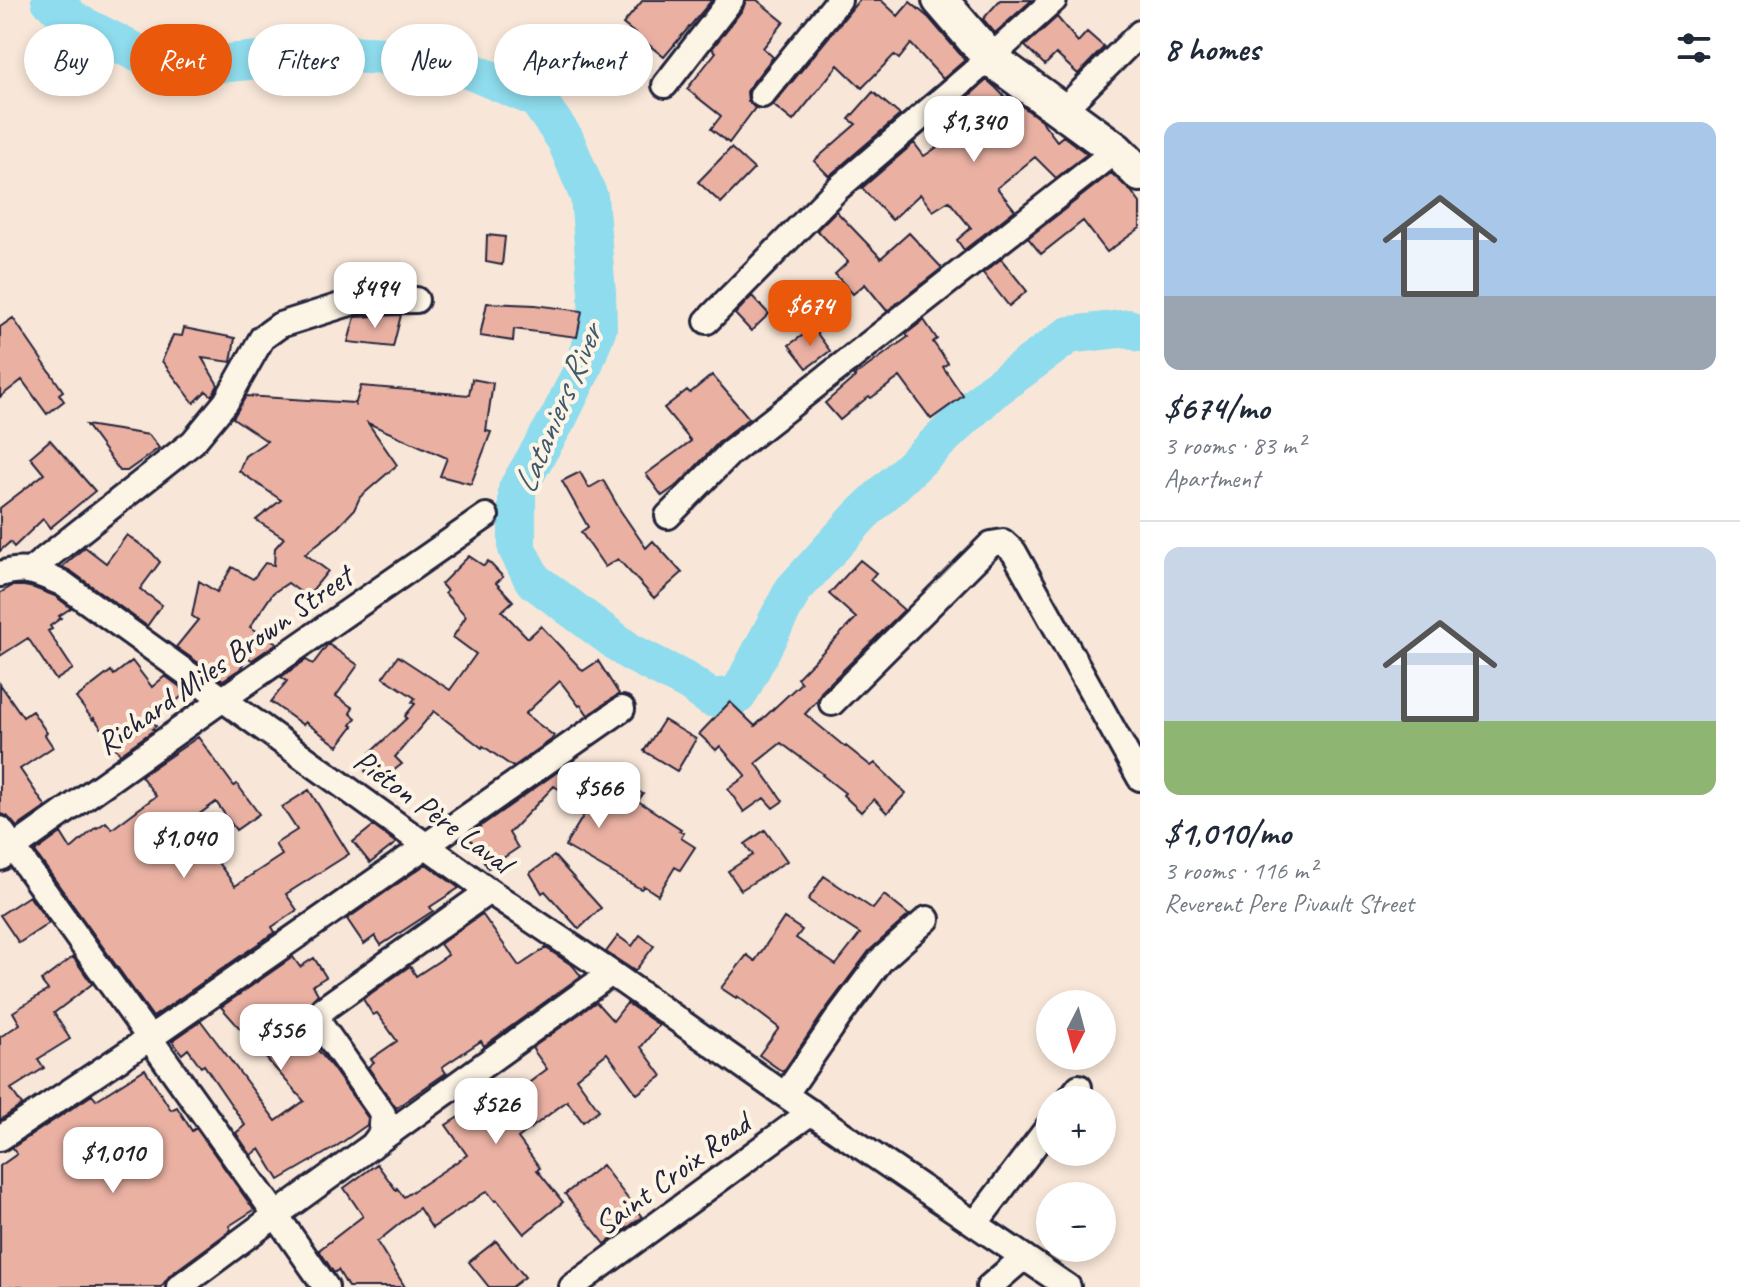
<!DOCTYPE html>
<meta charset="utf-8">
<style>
:root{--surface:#fff;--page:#f6f6f7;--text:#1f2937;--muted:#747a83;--line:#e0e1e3;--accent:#ea580c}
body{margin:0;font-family:Caveat,sans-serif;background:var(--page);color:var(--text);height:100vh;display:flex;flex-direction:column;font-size:30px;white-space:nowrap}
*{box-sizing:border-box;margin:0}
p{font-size:26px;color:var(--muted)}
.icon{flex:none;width:44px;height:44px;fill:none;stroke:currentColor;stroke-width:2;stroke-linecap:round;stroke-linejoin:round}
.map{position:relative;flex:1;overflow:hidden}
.sheet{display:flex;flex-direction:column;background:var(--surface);width:600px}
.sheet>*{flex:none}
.guide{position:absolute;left:24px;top:24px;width:760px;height:72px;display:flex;gap:16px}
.needle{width:52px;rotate:186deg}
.buttons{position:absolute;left:1036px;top:990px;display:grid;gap:16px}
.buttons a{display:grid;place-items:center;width:80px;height:80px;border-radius:50%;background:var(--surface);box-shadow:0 4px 12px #0003;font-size:40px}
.price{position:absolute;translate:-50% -68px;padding:0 18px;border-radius:16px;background:#fff;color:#222;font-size:26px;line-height:52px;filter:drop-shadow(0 2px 4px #0008)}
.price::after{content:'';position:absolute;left:50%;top:48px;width:24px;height:18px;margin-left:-12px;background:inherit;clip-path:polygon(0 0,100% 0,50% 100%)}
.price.selected{background:var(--accent);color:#fff}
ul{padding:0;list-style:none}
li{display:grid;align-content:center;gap:16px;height:424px;padding:0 24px}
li+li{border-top:2px solid var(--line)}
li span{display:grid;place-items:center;height:248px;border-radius:16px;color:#555}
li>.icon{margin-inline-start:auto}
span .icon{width:144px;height:144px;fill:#fffc;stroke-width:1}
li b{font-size:34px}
h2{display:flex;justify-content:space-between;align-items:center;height:96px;padding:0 24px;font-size:34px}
.pill{padding:0 28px;border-radius:36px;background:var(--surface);box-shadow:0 4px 12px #0003;font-size:28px;line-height:72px}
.pill.selected{background:var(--accent);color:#fff}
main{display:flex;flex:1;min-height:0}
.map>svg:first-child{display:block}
</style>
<main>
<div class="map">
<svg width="1140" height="1287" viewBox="0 0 1140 1287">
<rect width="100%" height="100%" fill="#f8e7d8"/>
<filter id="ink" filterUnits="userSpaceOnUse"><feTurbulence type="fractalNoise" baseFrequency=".0125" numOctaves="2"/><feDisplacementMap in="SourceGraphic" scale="16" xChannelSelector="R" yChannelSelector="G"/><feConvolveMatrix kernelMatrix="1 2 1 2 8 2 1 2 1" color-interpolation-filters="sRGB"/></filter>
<g filter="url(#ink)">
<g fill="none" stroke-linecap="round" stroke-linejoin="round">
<path stroke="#8edced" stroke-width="38" d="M 50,0 L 76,22 L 169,69 L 329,53 L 442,59 L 537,99 L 565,139 L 589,197 L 597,292 L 598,327 L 582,370 L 559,417 L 517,489 L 517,549 L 533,580 L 630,652 L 688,682 L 711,698 L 738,695 L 793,590 L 861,515 L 991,392 L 1069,335 L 1129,328 L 1140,333"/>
</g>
<path fill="#eab1a3" stroke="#22223b" stroke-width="2" d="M 643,0 L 712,0 L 664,57 L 623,24 Z
M 746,0 L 757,0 L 784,22 L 763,48 L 773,57 L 750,86 L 747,92 L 748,101 L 755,108 L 729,143 L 711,129 L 721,116 L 687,89 L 716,52 L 712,49 L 743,9 Z
M 859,0 L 881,0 L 898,16 L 910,2 L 929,18 L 965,60 L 943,79 L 911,44 L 899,59 L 894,55 L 862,88 L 838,65 L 793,121 L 773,105 Z
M 1000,0 L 1032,0 L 995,33 L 983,19 Z
M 1057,17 L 1078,42 L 1087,32 L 1104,47 L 1078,74 L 1056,54 L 1045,65 L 1025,46 Z
M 987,80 L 996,88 L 1006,98 L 1008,96 L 1041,120 L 1057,141 L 1063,136 L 1087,154 L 1056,178 L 1035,157 L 997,188 L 1015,210 L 964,250 L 957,240 L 971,228 L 949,201 L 933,211 L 920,194 L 892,220 L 862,188 L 914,143 L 924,156 L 978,120 L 962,102 Z
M 873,92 L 900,115 L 829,176 L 814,161 L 856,124 L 849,119 Z
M 731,148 L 754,169 L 721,203 L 698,182 Z
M 1111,173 L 1131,191 L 1140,203 L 1140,228 L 1107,252 L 1083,221 L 1041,254 L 1028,238 Z
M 836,211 L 881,258 L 909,233 L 942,268 L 887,311 L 865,284 L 853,294 L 835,274 L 848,262 L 817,230 Z
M 487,235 L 505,237 L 502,265 L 486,262 Z
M 1001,259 L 1027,291 L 1009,306 L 983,273 Z
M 752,296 L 769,314 L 751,331 L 735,314 Z
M 487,303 L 535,305 L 582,311 L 577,337 L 514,329 L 513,341 L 480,336 Z
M 401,315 L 393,347 L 348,342 L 355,317 Z
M 13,318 L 63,391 L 59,394 L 64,401 L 47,414 L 22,380 L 0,397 L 0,327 Z
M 924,320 L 937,339 L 933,342 L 948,363 L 943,367 L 963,396 L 931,419 L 900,377 L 871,398 L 869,396 L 840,420 L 825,403 L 855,377 L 854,376 L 908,337 L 906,334 Z
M 184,328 L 235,338 L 231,362 L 202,358 L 218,385 L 212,396 L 206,391 L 194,403 L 162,361 L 173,335 L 182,336 Z
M 813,328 L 830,351 L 807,368 L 789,345 Z
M 712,375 L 749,418 L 719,442 L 680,483 L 662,496 L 646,474 L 691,441 L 664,408 L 687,390 L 690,393 Z
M 472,379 L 493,383 L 486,431 L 491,432 L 471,484 L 440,476 L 447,458 L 368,423 L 397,465 L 360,497 L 354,510 L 337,528 L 305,554 L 328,571 L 307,597 L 288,583 L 273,593 L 250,627 L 277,643 L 252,660 L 247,657 L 240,669 L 223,680 L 176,647 L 198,620 L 192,616 L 199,581 L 217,592 L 232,567 L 253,579 L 265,563 L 274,565 L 275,548 L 284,538 L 256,520 L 281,500 L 239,471 L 245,456 L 267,441 L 233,418 L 246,396 L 354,403 L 355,405 L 361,386 L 469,395 Z
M 86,425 L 149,435 L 159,448 L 127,471 L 120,471 Z
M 50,440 L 95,491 L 50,528 L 43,519 L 14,547 L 10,542 L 0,551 L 0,508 L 44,474 L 30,457 Z
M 580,472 L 589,488 L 603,480 L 620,510 L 646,548 L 653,541 L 682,573 L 654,598 L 618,559 L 605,567 L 581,532 L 588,527 L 562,481 Z
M 127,535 L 152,553 L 160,562 L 140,589 L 162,605 L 147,626 L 71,571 L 62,567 L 85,547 L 106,563 Z
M 469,556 L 484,566 L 488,561 L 503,577 L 496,583 L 513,601 L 502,611 L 528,638 L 541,626 L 583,671 L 598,661 L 619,694 L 588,715 L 581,705 L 579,706 L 560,681 L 525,714 L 554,736 L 551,740 L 513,767 L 483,746 L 482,748 L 434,711 L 395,757 L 402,764 L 378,783 L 365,771 L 378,759 L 370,753 L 407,718 L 405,716 L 415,704 L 412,702 L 415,698 L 383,677 L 398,656 L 450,690 L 476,654 L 453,637 L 466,616 L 445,593 L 447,591 L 441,584 Z
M 860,560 L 876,573 L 870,580 L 904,610 L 821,692 L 817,701 L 805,714 L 845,747 L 846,746 L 871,766 L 875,763 L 906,793 L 887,813 L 874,799 L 861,812 L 843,795 L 845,793 L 822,775 L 823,774 L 781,743 L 756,763 L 783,801 L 773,808 L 764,798 L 744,812 L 728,789 L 746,776 L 720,746 L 716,750 L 699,734 L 730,702 L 755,726 L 801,683 L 797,678 L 856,618 L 829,594 Z
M 12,586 L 24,586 L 34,588 L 55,596 L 71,608 L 59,616 L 61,618 L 50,626 L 52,629 L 48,631 L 73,669 L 56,680 L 28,638 L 0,656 L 0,593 Z
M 328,644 L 358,665 L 336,696 L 353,708 L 350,713 L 356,718 L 351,725 L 353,726 L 338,746 L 305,722 L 303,725 L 271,702 L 287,681 L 281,677 L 306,660 L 313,664 Z
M 132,661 L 152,687 L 165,676 L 187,692 L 152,721 L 156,726 L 152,729 L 154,730 L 120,754 L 94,718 L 93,720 L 76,698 L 111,671 L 114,675 Z
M 0,684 L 23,717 L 32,711 L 47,733 L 45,735 L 53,747 L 20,769 L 46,807 L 17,827 L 7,816 L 0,814 Z
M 664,720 L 696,739 L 677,771 L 644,751 Z
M 198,737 L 234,786 L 237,784 L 259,814 L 236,830 L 216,802 L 175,832 L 198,862 L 211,853 L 235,886 L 282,855 L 275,844 L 297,830 L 282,807 L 309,790 L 349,854 L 286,894 L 297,910 L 272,927 L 275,932 L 153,1017 L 35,852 L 61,833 L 71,849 L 96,827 L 97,828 L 106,822 L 112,829 L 156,796 L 141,776 Z
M 573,761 L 613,787 L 619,779 L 643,794 L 638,801 L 681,829 L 679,831 L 684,833 L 681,838 L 695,847 L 680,870 L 675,867 L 658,895 L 644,886 L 641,889 L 565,846 L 588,808 L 554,786 L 509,833 L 518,848 L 488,868 L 468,835 Z
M 373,826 L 396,843 L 370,863 L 353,842 Z
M 765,830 L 787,861 L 741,890 L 728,871 L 753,855 L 745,844 Z
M 554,856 L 601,908 L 579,929 L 545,891 L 542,893 L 530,873 Z
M 426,864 L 459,888 L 430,907 L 433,911 L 381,945 L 375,936 L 364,944 L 347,919 Z
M 824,876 L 873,909 L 884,895 L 909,915 L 869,951 L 828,1006 L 783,1072 L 759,1055 L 779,1028 L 737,996 L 736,998 L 721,988 L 747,955 L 755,961 L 784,918 L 802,930 L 796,938 L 836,965 L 860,934 L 808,900 Z
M 29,896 L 49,923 L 19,943 L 0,915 Z
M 482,914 L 519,966 L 546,948 L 573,966 L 581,976 L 484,1046 L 481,1041 L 442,1067 L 446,1073 L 396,1108 L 368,1067 L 374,1062 L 371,1059 L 397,1041 L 377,1013 L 373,1015 L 363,999 L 410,966 L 416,976 L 448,955 L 440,944 Z
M 640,935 L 654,946 L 635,971 L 606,952 L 618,936 L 632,946 Z
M 73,957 L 92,984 L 54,1013 L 70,1039 L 38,1059 L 44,1068 L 11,1089 L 22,1105 L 0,1120 L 0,1037 L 20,1024 L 13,1012 L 48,990 L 41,981 Z
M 293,957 L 300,967 L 314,958 L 326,977 L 313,985 L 318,994 L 313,999 L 306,1013 L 294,1021 L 331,1066 L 368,1118 L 367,1125 L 334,1148 L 279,1180 L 260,1149 L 251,1155 L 236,1133 L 245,1125 L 204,1065 L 201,1067 L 188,1049 L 182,1054 L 172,1041 L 201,1021 L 276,1121 L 304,1101 L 221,1007 Z
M 596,1002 L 613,1021 L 627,1003 L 659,1025 L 641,1047 L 662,1076 L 637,1094 L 607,1053 L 576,1078 L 599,1110 L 583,1122 L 567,1101 L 518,1138 L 540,1168 L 537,1170 L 563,1202 L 524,1234 L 497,1200 L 495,1201 L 487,1191 L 432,1228 L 419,1208 L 377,1242 L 405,1287 L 348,1287 L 338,1270 L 334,1273 L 319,1250 L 363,1216 L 344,1188 L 377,1164 L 396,1190 L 397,1188 L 404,1197 L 467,1155 L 446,1125 L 468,1111 L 476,1123 L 547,1069 L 532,1048 Z
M 145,1069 L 171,1110 L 177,1107 L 192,1131 L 196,1128 L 254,1210 L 229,1226 L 231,1230 L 170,1275 L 161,1287 L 0,1287 L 0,1166 L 17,1154 L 12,1148 L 92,1095 L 96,1100 Z
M 602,1165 L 642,1217 L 605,1244 L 565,1194 Z
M 496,1241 L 525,1277 L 512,1287 L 489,1287 L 469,1262 Z"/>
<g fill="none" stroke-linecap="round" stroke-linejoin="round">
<g stroke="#22223b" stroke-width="30">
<path id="street" d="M 665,85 L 731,0
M 762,95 L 839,0
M 1062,111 L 1140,33
M 707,321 L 837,189 L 990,58 L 1054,0
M 668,516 L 730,453 L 1116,150
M 31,570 L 193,442 L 226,402 L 262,338 L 280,325 L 356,301 L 416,300
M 0,574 C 27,566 37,573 62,583 L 489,891 L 611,973 L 785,1095 L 1068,1287
M 832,703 L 991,544 L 1003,542 L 1014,552 L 1140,778
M 0,829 L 276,1215 L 326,1287
M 0,858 L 223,699 L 486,516
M 785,1095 L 840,1015 L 881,960 L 927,919
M 1069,1100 L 1079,1087
M 0,1138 L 150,1038 L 622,709
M 372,1146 L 381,1134 L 383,1114 L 319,1023 L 322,1010 L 489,891
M 975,1224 L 1050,1125
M 179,1287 L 276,1215 L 611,973
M 572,1287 L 811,1112
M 989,1287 L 1024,1257"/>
</g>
<g stroke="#22223b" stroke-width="40">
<path id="secondary" d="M 940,0 L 990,58 L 1116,150 L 1140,174"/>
</g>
<use href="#street" stroke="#fcf5e5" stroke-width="24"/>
<use href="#secondary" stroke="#fcf5e5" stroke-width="34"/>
</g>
</g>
<g text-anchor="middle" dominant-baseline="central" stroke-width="8" stroke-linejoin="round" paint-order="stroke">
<g font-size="32" fill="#22223b" stroke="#fcf5e5">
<text transform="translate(224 660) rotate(-35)">Richard Miles Brown Street</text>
<text transform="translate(433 811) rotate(36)">Piéton Père Laval</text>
<text transform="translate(672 1174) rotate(-36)">Saint Croix Road</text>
</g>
<g font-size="34" font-style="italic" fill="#425a70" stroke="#fcf5e5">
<text transform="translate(557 409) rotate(-67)">Lataniers River</text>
</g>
</g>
</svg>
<div class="buttons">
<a><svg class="needle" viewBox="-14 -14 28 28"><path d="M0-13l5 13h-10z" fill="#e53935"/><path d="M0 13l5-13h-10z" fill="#747a83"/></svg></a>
<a>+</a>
<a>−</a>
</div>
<b class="price" style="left:974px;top:164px">$1,340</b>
<b class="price" style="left:375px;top:330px">$494</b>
<b class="price selected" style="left:810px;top:348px">$674</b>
<b class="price" style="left:599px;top:830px">$566</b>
<b class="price" style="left:184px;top:880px">$1,040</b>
<b class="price" style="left:281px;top:1072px">$556</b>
<b class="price" style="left:496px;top:1146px">$526</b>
<b class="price" style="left:113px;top:1195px">$1,010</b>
<div class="guide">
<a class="pill">Buy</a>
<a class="pill selected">Rent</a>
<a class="pill">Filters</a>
<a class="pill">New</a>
<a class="pill">Apartment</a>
</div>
</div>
<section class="sheet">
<h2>8 homes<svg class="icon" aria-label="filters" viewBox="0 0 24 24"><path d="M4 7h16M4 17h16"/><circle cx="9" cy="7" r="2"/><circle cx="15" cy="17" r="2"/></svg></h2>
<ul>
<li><span style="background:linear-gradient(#a9c7e8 70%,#9aa5b1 0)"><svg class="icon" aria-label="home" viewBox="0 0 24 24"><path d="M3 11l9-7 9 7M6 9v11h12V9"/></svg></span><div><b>$674/mo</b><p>3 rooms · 83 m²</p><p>Apartment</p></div></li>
<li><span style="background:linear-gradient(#c9d6e8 70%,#8fb573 0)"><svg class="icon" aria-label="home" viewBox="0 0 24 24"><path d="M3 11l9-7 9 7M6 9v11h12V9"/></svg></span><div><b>$1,010/mo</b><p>3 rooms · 116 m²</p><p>Reverent Pere Pivault Street</p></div></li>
</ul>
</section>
</main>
